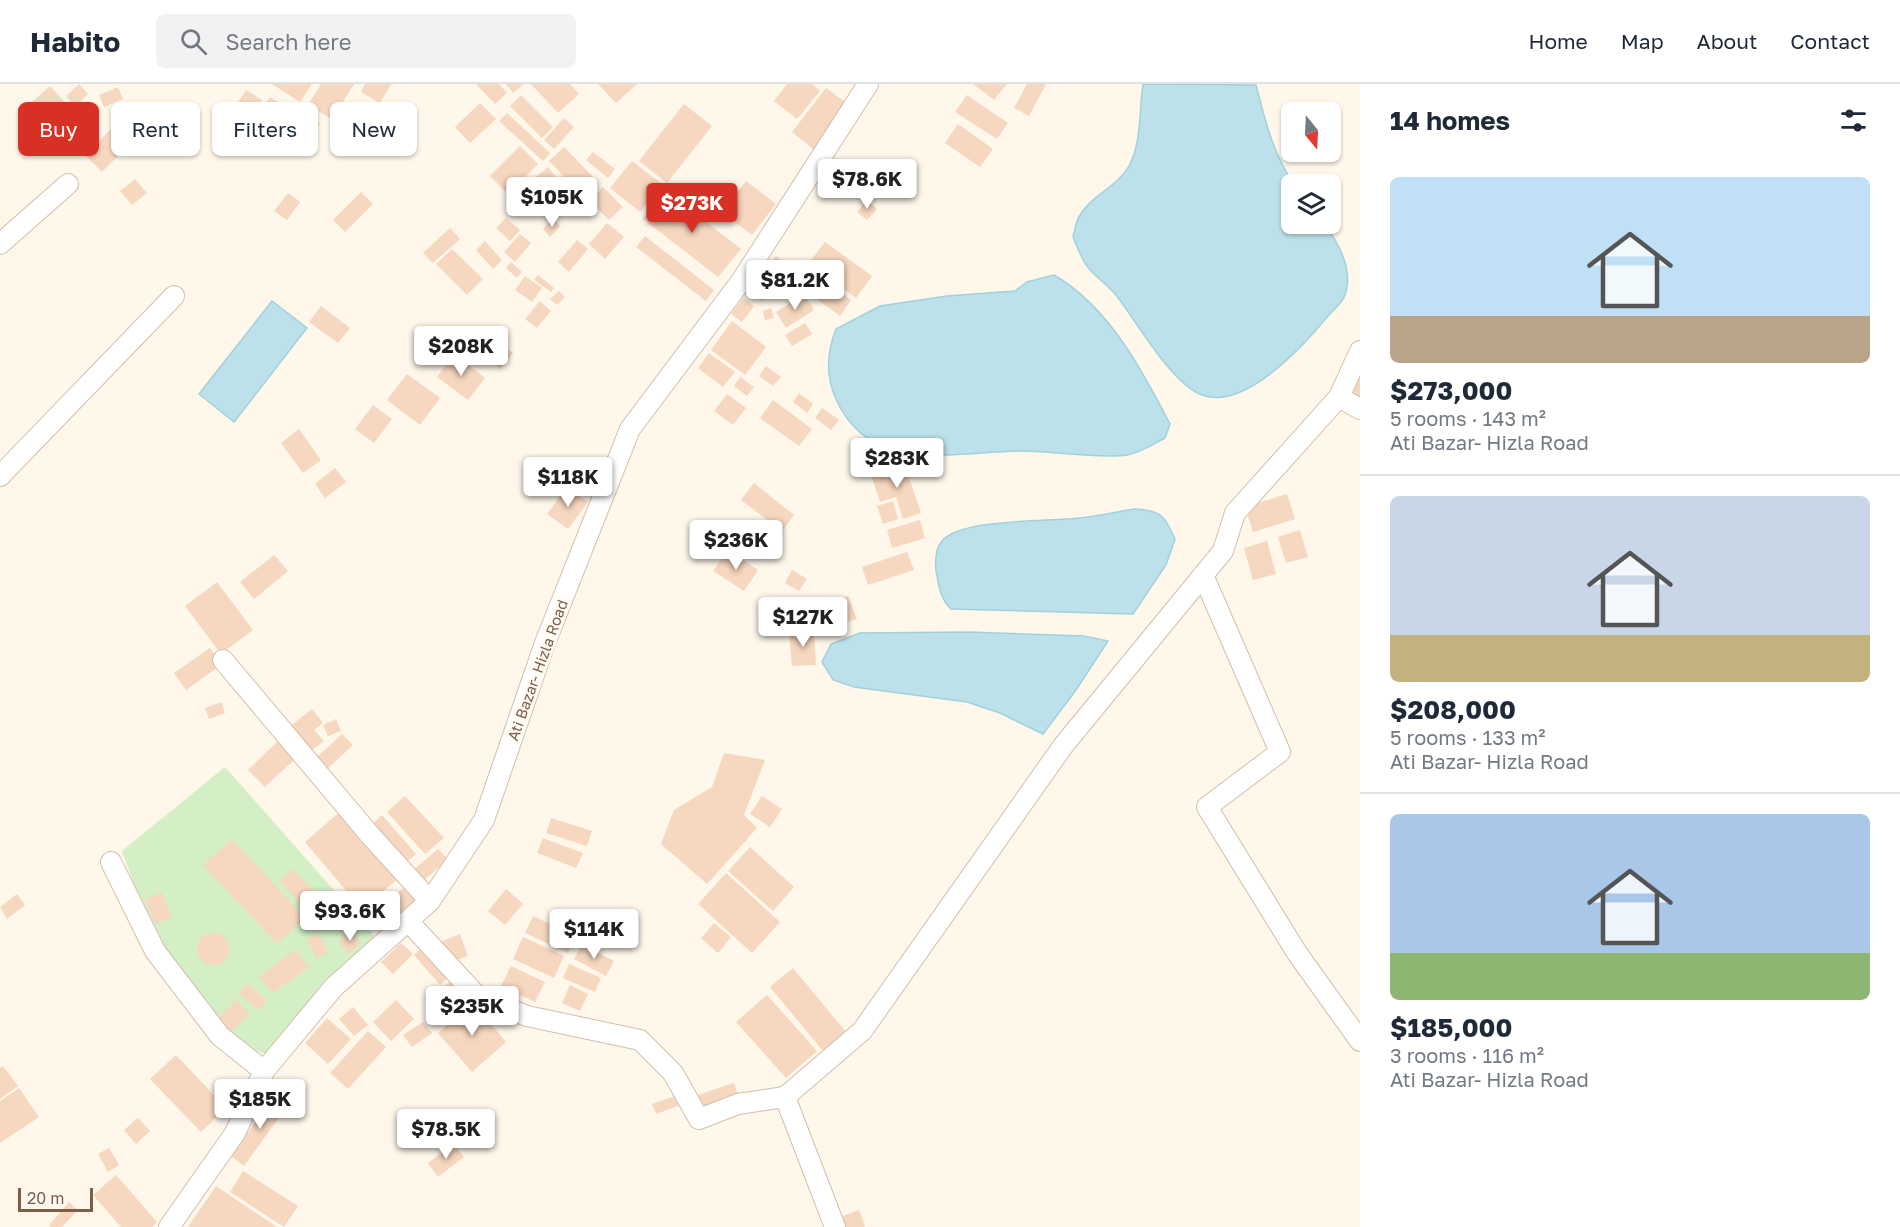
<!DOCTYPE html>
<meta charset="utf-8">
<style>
:root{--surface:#fff;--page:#f2f2f3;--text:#1f2937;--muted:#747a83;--line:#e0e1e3;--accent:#d93025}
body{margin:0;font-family:"Golos Text",sans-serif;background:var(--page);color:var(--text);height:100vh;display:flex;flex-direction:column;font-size:22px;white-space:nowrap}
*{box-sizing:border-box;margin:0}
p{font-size:20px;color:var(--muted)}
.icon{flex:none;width:33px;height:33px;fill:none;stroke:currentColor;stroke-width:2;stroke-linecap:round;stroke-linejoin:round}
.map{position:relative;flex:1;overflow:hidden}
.details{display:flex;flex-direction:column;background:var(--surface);width:540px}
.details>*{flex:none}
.top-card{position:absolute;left:18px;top:18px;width:570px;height:54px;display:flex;gap:12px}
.needle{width:39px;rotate:162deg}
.tools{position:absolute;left:1281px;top:18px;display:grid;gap:12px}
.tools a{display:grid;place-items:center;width:60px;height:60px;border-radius:9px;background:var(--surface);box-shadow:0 2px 4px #0004;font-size:30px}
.scale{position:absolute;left:18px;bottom:15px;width:75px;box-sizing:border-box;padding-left:6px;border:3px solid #7c5e4a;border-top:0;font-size:16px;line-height:21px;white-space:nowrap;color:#7c5e4a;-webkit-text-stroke:4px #fffaf2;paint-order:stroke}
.price{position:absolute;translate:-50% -51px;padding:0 14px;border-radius:6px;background:#fff;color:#222;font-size:20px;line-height:39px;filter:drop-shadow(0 2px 3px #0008)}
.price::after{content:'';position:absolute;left:50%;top:36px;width:18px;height:14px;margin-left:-9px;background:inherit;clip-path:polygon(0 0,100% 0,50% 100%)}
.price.current{background:var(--accent);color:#fff}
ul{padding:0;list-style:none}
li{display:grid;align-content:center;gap:12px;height:318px;padding:0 30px}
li+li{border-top:2px solid var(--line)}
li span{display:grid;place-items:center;height:186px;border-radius:9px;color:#555}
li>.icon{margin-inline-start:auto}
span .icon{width:108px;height:108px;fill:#fffc;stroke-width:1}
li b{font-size:26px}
h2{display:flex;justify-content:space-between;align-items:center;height:72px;padding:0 30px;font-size:26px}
.pill{padding:0 21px;border-radius:9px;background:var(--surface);box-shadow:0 2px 4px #0004;font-size:21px;line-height:54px}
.pill.current{background:var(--accent);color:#fff}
header{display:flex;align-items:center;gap:36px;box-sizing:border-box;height:84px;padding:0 30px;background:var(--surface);border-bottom:2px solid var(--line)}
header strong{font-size:28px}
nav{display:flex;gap:33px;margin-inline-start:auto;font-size:21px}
.search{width:420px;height:54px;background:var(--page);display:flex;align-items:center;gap:15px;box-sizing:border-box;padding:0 21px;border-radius:9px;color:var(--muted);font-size:22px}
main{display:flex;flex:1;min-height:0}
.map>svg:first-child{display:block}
</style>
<header>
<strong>Habito</strong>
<div class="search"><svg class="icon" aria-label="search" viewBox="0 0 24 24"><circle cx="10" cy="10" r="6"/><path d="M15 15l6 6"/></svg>Search here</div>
<nav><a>Home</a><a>Map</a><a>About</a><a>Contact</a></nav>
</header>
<main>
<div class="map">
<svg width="1360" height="1143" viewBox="0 0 1360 1143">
<rect width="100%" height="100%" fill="#fef7ea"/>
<path fill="#d4eec6" d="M 225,683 L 377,855 L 267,971 L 227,954 L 147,837 L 122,767 Z"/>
<path fill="#bce1ea" stroke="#a1d1dd" stroke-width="1.5" d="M 1143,0 L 1256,1 C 1265,36 1273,70 1294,100 L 1292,100 L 1292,140 L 1324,140 C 1338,157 1354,187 1345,211 C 1343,218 1333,226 1328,232 C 1304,261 1245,327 1202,311 C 1172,300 1138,240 1119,215 C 1110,202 1096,194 1087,182 C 1081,174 1077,162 1073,153 C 1075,146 1076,137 1080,131 C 1092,111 1117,103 1129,82 C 1142,58 1139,26 1143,0 Z
M 1054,191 C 1109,223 1142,286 1170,340 L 1165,354 C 1153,360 1140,369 1127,371 C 1097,375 1055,367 1023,367 C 956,367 870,393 836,315 C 825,291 827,268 836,245 L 880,222 L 947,212 L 1015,207 L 1027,198 Z
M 272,217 L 307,244 L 234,338 L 199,310 Z
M 1134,425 C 1161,426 1164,431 1175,455 L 1166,481 L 1133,530 L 951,525 C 940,515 939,501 936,487 C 935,477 935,465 942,457 C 961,434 1050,438 1080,434 C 1098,432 1116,428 1134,425 Z
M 969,548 L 1084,552 L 1108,557 L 1076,606 L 1043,650 L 1000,629 L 967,618 L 854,603 L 833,596 L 822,578 L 831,560 L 860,549 Z"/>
<path fill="#f6d7bf" d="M 79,0 L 88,10 L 75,23 L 66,12 Z
M 272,0 L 312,0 L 300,18 Z
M 321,0 L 354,0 L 332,35 L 308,21 Z
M 365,0 L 391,0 L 380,19 L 361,8 Z
M 476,0 L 499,0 L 507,9 L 495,20 Z
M 506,0 L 524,0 L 513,9 Z
M 531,0 L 570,0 L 579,10 L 558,29 Z
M 598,0 L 637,0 L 616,19 Z
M 787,0 L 812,0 L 820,7 L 797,35 L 774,17 Z
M 973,0 L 1007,0 L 994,16 Z
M 1027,0 L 1046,0 L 1029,32 L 1014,24 Z
M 50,2 L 69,23 L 50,40 L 31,19 Z
M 118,3 L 123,15 L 104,23 L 99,11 Z
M 826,4 L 849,21 L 814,66 L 792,48 Z
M 246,6 L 262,16 L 244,44 L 228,34 Z
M 521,11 L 553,43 L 542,54 L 510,22 Z
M 967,11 L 1008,39 L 997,55 L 955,28 Z
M 270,13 L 289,25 L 275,48 L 256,36 Z
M 480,19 L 496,35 L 470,59 L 455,43 Z
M 684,20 L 712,42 L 667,99 L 639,77 Z
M 507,29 L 550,69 L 543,77 L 499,37 Z
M 307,30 L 320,40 L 297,69 L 284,59 Z
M 564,34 L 574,43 L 554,65 L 544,56 Z
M 958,40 L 993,65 L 980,83 L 945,59 Z
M 113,43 L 130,60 L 102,88 L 85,71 Z
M 520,62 L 538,80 L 508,110 L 490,92 Z
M 564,63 L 598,98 L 583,112 L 549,77 Z
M 593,68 L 615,85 L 608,94 L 586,76 Z
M 632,77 L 662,100 L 640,128 L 610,104 Z
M 548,83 L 565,105 L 552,116 L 535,94 Z
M 135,95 L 147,109 L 132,121 L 120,107 Z
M 746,97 L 776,120 L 752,151 L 722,128 Z
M 603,103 L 623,123 L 609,136 L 590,117 Z
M 665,106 L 741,165 L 718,193 L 643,135 Z
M 361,108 L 373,120 L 345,148 L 333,136 Z
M 288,109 L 300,118 L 287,136 L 274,127 Z
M 867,116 L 877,125 L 867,136 L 857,128 Z
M 506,134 L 520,146 L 510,157 L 496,144 Z
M 553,134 L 560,142 L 550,153 L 543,145 Z
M 607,139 L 624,153 L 605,175 L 589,160 Z
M 450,144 L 460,155 L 433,179 L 423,169 Z
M 520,150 L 531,159 L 515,178 L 504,168 Z
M 645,152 L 714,206 L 706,217 L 636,163 Z
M 577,156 L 588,165 L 569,188 L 558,178 Z
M 485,157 L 502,176 L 493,185 L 476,166 Z
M 825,158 L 872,192 L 856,214 L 809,179 Z
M 452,165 L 483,195 L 467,211 L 436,180 Z
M 776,172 L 806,195 L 795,209 L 765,187 Z
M 511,178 L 522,188 L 517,194 L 506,184 Z
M 761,188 L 776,200 L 763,217 L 748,206 Z
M 538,191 L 554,204 L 551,208 L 534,196 Z
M 525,192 L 542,204 L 532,218 L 515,206 Z
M 822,194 L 851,216 L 840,232 L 810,210 Z
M 559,207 L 565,213 L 557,221 L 550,215 Z
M 804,210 L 814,226 L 786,244 L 776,228 Z
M 743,214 L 754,222 L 742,238 L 731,230 Z
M 540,217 L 551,227 L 537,244 L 525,235 Z
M 321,222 L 350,244 L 338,259 L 309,238 Z
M 771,224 L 774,234 L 765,236 L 763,227 Z
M 732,237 L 766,263 L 745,291 L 711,266 Z
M 805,239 L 812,250 L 792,262 L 785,251 Z
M 482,246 L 513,269 L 500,285 L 470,262 Z
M 709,269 L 735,288 L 723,303 L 698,284 Z
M 454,270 L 485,294 L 468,316 L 437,293 Z
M 766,282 L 781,293 L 773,302 L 759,292 Z
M 407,290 L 440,314 L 420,341 L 387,316 Z
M 740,293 L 754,303 L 747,312 L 734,302 Z
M 1360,295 L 1360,316 L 1358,317 L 1350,301 Z
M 799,309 L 813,320 L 807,329 L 793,318 Z
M 727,310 L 746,324 L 733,341 L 714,327 Z
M 773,316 L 812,345 L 799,362 L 760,334 Z
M 373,321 L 392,335 L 374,359 L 355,345 Z
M 822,324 L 839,336 L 831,346 L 815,334 Z
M 299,345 L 321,376 L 303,389 L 281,359 Z
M 904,379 L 921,429 L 903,435 L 896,413 L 880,418 L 871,391 Z
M 335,384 L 346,398 L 325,414 L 315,400 Z
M 754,399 L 794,431 L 782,447 L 741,416 Z
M 567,403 L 588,418 L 568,445 L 547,430 Z
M 1287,410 L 1295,435 L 1253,448 L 1245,423 Z
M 893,417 L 898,435 L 883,440 L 877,422 Z
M 920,436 L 925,454 L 892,464 L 887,446 Z
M 1300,446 L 1308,473 L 1286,479 L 1278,453 Z
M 1267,457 L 1276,490 L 1253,496 L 1244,464 Z
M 728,466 L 758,486 L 744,507 L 713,487 Z
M 907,468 L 914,486 L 868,501 L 862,483 Z
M 274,471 L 288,487 L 254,515 L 240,498 Z
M 792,486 L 807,495 L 799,507 L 785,499 Z
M 217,498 L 253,546 L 221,570 L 185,522 Z
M 848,512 L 857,535 L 841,540 L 833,518 Z
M 814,546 L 816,581 L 792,582 L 789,548 Z
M 210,564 L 221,581 L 186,606 L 174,589 Z
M 222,618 L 225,629 L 209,635 L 205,624 Z
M 312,625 L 323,639 L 314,646 L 324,657 L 307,670 L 287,645 Z
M 336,635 L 341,647 L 328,652 L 323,641 Z
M 342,650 L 353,661 L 325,687 L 315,675 Z
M 281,654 L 298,672 L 265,703 L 248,686 Z
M 724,669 L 765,676 L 744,731 L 757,744 L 707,800 L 661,760 L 674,726 L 712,703 Z
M 405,712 L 444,754 L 425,770 L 387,728 Z
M 762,712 L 782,725 L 770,743 L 750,730 Z
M 342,726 L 400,793 L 362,825 L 305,758 Z
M 382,731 L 416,770 L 402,782 L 368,744 Z
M 551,734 L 592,747 L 587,762 L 546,749 Z
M 543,754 L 583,769 L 576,784 L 537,769 Z
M 232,755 L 305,834 L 277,860 L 203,781 Z
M 750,763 L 794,803 L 773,827 L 728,787 Z
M 438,765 L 448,775 L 421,799 L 411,788 Z
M 293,785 L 324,819 L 310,831 L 279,796 Z
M 726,789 L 780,838 L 752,869 L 698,820 Z
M 407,801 L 418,814 L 386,841 L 375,827 Z
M 506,805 L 523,820 L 505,841 L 488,827 Z
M 162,808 L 172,833 L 155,840 L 145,815 Z
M 17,810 L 25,821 L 7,835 L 0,823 Z
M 325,829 L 336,840 L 328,847 L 318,837 Z
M 533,832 L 576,852 L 568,869 L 525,849 Z
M 714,839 L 731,853 L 718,869 L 701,854 Z
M 350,847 L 361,858 L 349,869 L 338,858 Z
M197 865a16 16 0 1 1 32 0a16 16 0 1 1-32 0Z
M 319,850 L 328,868 L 316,874 L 307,855 Z
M 460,850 L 468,872 L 448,879 L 440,858 Z
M 523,853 L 564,872 L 554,894 L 513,875 Z
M 401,859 L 413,870 L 393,890 L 381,878 Z
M 582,860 L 614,877 L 606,892 L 574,875 Z
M 424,862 L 451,891 L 440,901 L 414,871 Z
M 296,866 L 309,883 L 272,909 L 259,892 Z
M 569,880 L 601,894 L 595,908 L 563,894 Z
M 511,882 L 545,898 L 535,918 L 501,902 Z
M 793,884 L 846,948 L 823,967 L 770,903 Z
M 454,894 L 471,912 L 462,920 L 445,902 Z
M 247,899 L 267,916 L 258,926 L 238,909 Z
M 570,901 L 588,910 L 580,927 L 562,919 Z
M 767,911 L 817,967 L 786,994 L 736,938 Z
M 237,916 L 250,930 L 229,950 L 216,936 Z
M 396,916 L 414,935 L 391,957 L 373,938 Z
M 450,917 L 458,926 L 440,941 L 432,931 Z
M 473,919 L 506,958 L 472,988 L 438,949 Z
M 353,923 L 368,941 L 354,952 L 339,935 Z
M 327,934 L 351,955 L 328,980 L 305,959 Z
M 423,938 L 432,949 L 412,963 L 403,951 Z
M 368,947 L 386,963 L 348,1005 L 330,989 Z
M 176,971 L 226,1024 L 201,1048 L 150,995 Z
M 3,982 L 18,1002 L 0,1015 L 0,984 Z
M 734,999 L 738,1012 L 696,1025 L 691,1013 Z
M 19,1004 L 39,1033 L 0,1059 L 0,1017 Z
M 275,1010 L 289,1020 L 244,1082 L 231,1072 Z
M 675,1012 L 678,1022 L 656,1030 L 652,1020 Z
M 138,1034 L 150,1047 L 136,1060 L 124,1046 Z
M 453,1060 L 464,1073 L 438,1093 L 428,1079 Z
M 109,1064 L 119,1081 L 108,1088 L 98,1070 Z
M 243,1087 L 298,1122 L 284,1143 L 230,1108 Z
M 116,1091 L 157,1138 L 152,1143 L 121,1143 L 93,1111 Z
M 216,1102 L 277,1143 L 188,1143 Z
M 69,1118 L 78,1126 L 62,1143 L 51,1143 L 49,1141 Z
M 859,1126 L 865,1143 L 840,1143 L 837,1134 Z"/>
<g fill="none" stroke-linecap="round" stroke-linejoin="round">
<g stroke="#d2bfad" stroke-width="22">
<path id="street" d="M 0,160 L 68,100
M 1339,313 L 1360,325
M 0,392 L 174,212
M 1203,491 L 1280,668 L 1207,723 L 1297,869 L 1360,957
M 223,576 L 370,751 L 430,817
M 111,778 L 155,867 L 220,952 L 264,987
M 408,837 L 477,912 L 527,932 L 640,956 L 673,989 L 699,1035 L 738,1020 L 785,1013 L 862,947 L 1063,662 L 1223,467 L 1235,429 L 1339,313 L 1360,267
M 785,1013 L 835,1143
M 169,1143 L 235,1049 L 264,987 L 334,903 L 430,817 L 484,736 L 545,559 L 630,345 L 742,196 L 868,0"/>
</g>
<use href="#street" stroke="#fff" stroke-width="20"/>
</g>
<g text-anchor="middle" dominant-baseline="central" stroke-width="6" stroke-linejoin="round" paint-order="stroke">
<g font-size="15" fill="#7c5e4a" stroke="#fffaf2">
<text transform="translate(537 586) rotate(-70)">Ati Bazar- Hizla Road</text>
</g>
</g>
</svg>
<div class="tools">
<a><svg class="needle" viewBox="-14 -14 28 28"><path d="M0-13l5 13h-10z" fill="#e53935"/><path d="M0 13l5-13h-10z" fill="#747a83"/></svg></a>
<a><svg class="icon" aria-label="layers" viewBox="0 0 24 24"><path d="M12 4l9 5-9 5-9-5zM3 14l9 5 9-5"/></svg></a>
</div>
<div class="scale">20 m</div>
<b class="price" style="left:867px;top:126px">$78.6K</b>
<b class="price" style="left:552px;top:144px">$105K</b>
<b class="price current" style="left:692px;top:150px">$273K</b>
<b class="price" style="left:795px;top:227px">$81.2K</b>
<b class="price" style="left:461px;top:293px">$208K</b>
<b class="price" style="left:897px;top:405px">$283K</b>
<b class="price" style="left:568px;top:424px">$118K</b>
<b class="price" style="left:736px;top:487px">$236K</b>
<b class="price" style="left:803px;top:564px">$127K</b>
<b class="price" style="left:350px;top:858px">$93.6K</b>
<b class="price" style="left:594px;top:876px">$114K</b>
<b class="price" style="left:472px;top:953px">$235K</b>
<b class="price" style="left:260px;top:1046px">$185K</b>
<b class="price" style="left:446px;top:1076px">$78.5K</b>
<div class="top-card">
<a class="pill current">Buy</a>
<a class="pill">Rent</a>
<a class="pill">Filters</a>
<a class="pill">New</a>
</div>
</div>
<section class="details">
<h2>14 homes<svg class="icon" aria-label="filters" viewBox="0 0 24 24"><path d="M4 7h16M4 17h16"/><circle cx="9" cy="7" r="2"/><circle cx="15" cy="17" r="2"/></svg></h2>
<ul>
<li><span style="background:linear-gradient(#bfe0f5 75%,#b9a48a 0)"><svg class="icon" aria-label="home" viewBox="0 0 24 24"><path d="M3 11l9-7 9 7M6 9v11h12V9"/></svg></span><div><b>$273,000</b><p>5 rooms · 143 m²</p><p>Ati Bazar- Hizla Road</p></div></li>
<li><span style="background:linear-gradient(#c9d6e8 75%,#c2b280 0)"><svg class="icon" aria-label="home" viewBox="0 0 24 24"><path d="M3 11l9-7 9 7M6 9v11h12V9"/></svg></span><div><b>$208,000</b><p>5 rooms · 133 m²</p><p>Ati Bazar- Hizla Road</p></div></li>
<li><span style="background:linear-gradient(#a9c7e8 75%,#8fb573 0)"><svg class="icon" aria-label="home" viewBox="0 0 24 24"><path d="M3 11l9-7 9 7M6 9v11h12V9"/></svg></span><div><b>$185,000</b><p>3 rooms · 116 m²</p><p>Ati Bazar- Hizla Road</p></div></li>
</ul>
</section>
</main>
